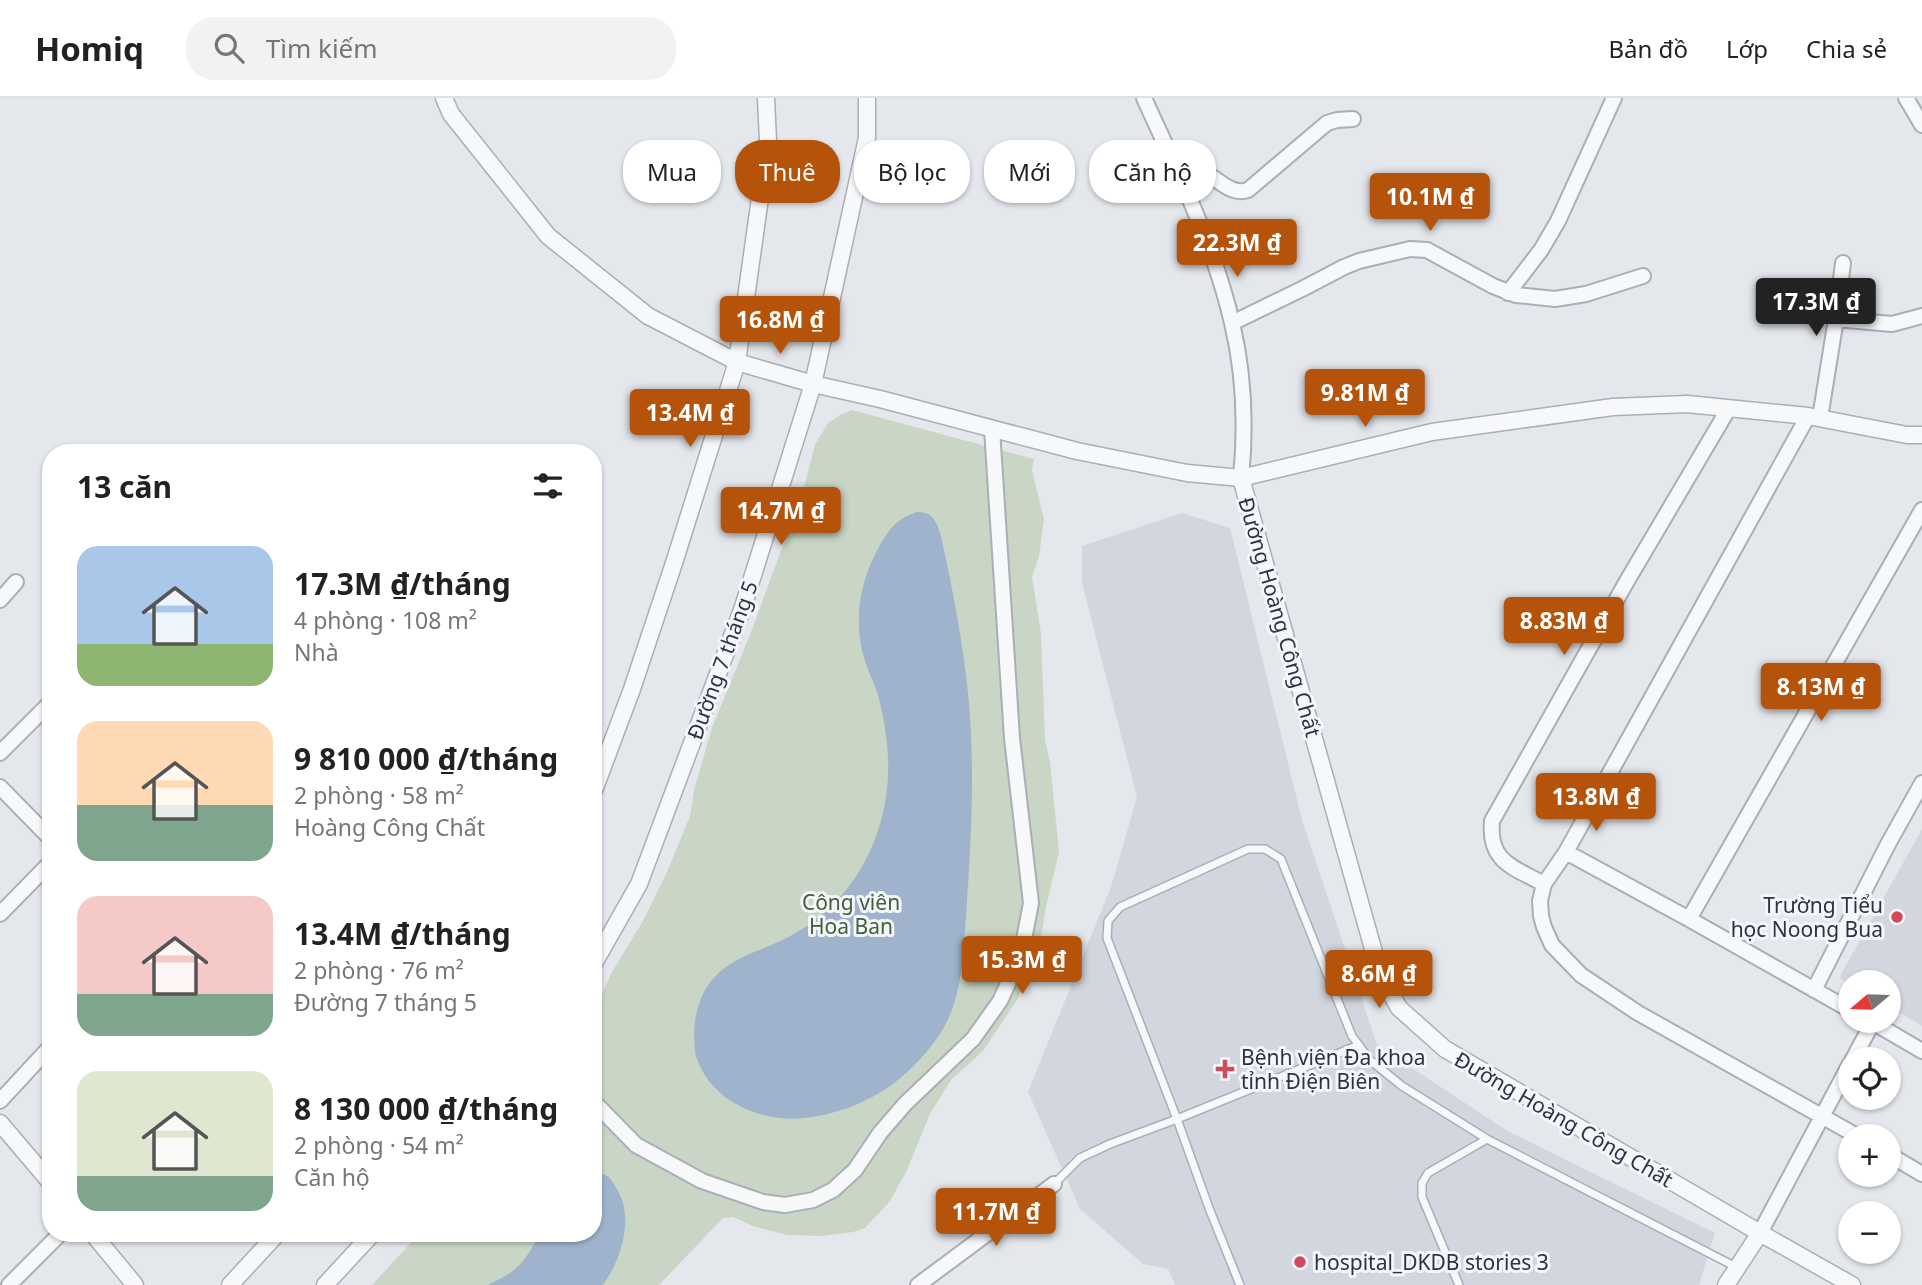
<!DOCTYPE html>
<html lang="vi">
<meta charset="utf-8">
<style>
:root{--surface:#fff;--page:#f2f2f2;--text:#222;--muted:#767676;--line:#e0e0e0;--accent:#b45309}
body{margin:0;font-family:"Noto Sans",sans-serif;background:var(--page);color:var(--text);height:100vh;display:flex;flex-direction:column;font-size:26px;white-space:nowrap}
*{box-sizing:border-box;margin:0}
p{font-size:23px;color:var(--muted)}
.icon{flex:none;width:38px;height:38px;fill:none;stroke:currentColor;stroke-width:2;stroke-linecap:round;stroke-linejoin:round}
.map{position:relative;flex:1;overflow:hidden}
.panel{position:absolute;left:42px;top:346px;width:560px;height:798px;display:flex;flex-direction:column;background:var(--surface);border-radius:28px;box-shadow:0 2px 5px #0004}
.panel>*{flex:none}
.hud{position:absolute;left:623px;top:42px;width:665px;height:63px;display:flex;gap:14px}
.needle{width:46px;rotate:251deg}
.buttons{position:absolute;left:1838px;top:872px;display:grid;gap:14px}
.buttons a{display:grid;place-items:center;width:63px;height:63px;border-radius:50%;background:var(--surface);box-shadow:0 2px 5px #0004;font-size:35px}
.price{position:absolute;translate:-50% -60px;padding:0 16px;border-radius:7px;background:var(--accent);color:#fff;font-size:23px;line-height:46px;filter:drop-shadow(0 2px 4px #0008)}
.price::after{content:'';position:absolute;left:50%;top:42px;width:21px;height:16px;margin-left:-10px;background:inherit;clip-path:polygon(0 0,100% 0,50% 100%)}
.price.current{background:#222;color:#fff}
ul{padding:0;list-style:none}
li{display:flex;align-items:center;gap:21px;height:175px;padding:0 35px}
li span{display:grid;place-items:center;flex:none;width:196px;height:140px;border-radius:21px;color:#555}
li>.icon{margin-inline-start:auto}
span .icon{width:84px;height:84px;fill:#fffc;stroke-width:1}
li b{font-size:30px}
h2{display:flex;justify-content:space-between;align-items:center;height:84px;padding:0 35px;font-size:30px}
.pill{padding:0 24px;border-radius:28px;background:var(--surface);box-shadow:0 2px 5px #0004;font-size:24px;line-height:63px}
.pill.current{background:var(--accent);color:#fff}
header{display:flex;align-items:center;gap:42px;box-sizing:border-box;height:98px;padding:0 35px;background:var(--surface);border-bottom:2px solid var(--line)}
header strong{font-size:33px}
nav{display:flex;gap:38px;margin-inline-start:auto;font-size:24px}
.search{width:490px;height:63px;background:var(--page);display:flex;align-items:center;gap:18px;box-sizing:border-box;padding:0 24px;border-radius:28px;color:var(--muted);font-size:26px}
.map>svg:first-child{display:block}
</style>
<header>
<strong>Homiq</strong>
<div class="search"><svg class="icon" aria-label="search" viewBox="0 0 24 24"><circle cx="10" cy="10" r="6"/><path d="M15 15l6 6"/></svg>Tìm kiếm</div>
<nav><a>Bản đồ</a><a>Lớp</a><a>Chia sẻ</a></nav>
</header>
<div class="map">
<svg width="1922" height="1187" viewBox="0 0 1922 1187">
<rect width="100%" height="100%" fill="#e4e7ec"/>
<path fill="#d2d6de" d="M 1182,415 L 1230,430 L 1302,722 L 1377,947 L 1509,1034 L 1715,1135 L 1699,1187 L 1175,1187 L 1168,1171 L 1143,1166 L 1080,1111 L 1028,994 L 1111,789 L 1137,699 L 1082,485 L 1082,448 Z
M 1922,731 L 1922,928 L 1888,908 L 1888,884 L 1850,884 L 1850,886 L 1839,880 Z"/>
<path fill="#c9d6c5" d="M 852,312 L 1034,361 L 1032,372 L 1044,422 L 1039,458 L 1032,479 L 1041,536 L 1045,642 L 1050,664 L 1059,754 L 1045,813 L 1042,834 L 1018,900 L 983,953 L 951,982 L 930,1016 L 906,1074 L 890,1103 L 865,1130 L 853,1134 L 822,1138 L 787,1137 L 753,1128 L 733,1119 L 723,1120 L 659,1187 L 372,1187 L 419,1136 L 593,1136 L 593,916 L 612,874 L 643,823 L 667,774 L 690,718 L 694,692 L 712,630 L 751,534 L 803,393 L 815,347 L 828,325 L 842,316 Z"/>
<path fill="#9fb4cc" d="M 917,414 C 933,413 937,425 941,438 C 953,492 964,550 969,605 C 975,676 971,748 966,818 C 963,853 963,887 949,919 C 939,943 914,970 893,986 C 867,1005 837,1016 805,1020 C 762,1025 712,1004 697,961 C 694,955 695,946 694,939 C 694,922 697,906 706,890 C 728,857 760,855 792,837 C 857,802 891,732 888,659 C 887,640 884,620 879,601 C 876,587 868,574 864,560 C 853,521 860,482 880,447 C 891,429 896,421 917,414 Z
M 593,1073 C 598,1074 604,1076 609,1079 C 613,1083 615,1088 618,1093 C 634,1121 621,1162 603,1187 L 487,1187 C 515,1175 523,1167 538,1139 L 538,1136 L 593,1136 Z"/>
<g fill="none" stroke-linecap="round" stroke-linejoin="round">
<g stroke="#a9aeb7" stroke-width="10">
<path id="service" d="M 1054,1086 L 1080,1060 L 1110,1046 L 1177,1021 L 1359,947
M 1240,1187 L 1209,1110 L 1177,1021 L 1107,840 L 1108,823 L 1120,809 L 1248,751 L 1265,751 L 1281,761 L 1352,938 L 1370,962 L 1402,988 L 1487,1041 L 1738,1170
M 1459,1187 L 1422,1099 L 1422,1085 L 1428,1075 L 1487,1041"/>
</g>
<g stroke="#a9aeb7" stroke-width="18">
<path id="minor" d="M 1144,0 C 1177,73 1214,146 1232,225 C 1244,275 1246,329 1241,380
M 1906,0 L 1922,27
M 1186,94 C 1194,88 1201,78 1212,79 C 1223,86 1234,97 1248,92 L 1327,25 L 1337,22 L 1353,21
M 1508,195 L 1541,152 L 1558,123 L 1614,0
M 1836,221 L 1892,226 L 1922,218
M 1232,225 L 1302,191 L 1344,169 L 1359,163 L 1410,151 L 1427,152 L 1493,188 L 1516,197 L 1555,201 L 1586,196 L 1643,178
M 1808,318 L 1566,754 L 1544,786 L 1540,803 L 1541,818 L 1544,829 L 1552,847 L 1581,877 L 1638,915 L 1857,1038
M 1820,320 L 1836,221 L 1843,165
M 0,502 L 16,484
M 0,655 L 51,604
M 0,689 L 51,741
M 1566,754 L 1689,821 L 1850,912
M 1544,786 C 1513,769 1488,764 1492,723 L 1627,483 L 1729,310
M 0,816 L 51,764
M 1689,821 L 1922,412
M 1814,892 L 1887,748 L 1922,685
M 1869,922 L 1922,953
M 1853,961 L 1873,924
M 0,1003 L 51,948
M 593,1003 L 636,1047 L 702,1083 L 763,1104 L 785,1107 L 813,1102 L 833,1092 L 855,1072 L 880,1035 L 905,1006 L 973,941 L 1000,903 L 1021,857 L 1031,805 L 1012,640 L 992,331
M 1888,1056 L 1922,1076
M 1760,1135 L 1850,966
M 9,1187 L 60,1136
M 918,1187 L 1054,1086"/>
</g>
<g stroke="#a9aeb7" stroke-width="19">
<path id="tertiary" d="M 444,0 L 451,16 L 548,138 L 648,218 L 737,264 L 813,286 L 880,301 L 1077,353 L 1187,375 L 1241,380 L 1432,334 L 1613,309 L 1687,306 L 1808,318 L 1907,337 L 1922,337
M 1241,380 L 1377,865 L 1387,889 L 1399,910 L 1445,951 L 1760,1135 L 1852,1187
M 593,695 L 632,591 L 674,465 L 737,264 L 768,43 L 766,0
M 593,867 L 639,786 L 743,509 L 813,286 L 867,40 L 867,0
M 0,1025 L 51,1085
M 93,1136 L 135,1187
M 230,1187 L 277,1136
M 325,1187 L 372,1136
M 1726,1187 L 1760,1135"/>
</g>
<use href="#service" stroke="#f7f8fa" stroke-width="7"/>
<use href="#minor" stroke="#f7f8fa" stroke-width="14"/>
<use href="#tertiary" stroke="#f7f8fa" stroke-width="16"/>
</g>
<g fill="#d1495b" stroke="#f4f6f9" stroke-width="2.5">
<circle cx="1897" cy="819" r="7"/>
<path d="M1221.5 960.5h7v7h7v7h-7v7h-7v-7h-7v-7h7z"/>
<circle cx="1300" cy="1164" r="7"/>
</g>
<g text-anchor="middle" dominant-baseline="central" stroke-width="6" stroke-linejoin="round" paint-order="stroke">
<g font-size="21" fill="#2b3445" stroke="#f4f6f9">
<text transform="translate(1280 519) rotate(74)">Đường Hoàng Công Chất</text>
<text transform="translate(722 562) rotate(-70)">Đường 7 tháng 5</text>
<text transform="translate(1564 1021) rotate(30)">Đường Hoàng Công Chất</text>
</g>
<g font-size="21" fill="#3f6138" stroke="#f4f6f9">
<text x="851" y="804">Công viên<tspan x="851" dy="24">Hoa Ban</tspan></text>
</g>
<g font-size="21" fill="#2b3445" stroke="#f4f6f9" text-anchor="start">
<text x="1883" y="807" text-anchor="end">Trường Tiểu<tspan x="1883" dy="24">học Noong Bua</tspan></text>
<text x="1241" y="959">Bệnh viện Đa khoa<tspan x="1241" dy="24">tỉnh Điện Biên</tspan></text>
<text x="1314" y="1164">hospital_DKDB stories 3</text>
</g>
</g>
</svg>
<div class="buttons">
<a><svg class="needle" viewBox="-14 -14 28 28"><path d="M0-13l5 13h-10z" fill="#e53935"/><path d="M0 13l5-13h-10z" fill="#767676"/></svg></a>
<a><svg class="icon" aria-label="locate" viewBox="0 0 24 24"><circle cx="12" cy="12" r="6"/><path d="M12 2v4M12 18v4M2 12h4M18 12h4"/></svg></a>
<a>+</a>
<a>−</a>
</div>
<b class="price" style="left:1430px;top:135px">10.1M ₫</b>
<b class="price" style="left:1237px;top:181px">22.3M ₫</b>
<b class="price current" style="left:1816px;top:240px">17.3M ₫</b>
<b class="price" style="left:780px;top:258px">16.8M ₫</b>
<b class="price" style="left:1365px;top:331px">9.81M ₫</b>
<b class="price" style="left:690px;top:351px">13.4M ₫</b>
<b class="price" style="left:781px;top:449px">14.7M ₫</b>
<b class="price" style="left:1564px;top:559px">8.83M ₫</b>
<b class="price" style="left:1821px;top:625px">8.13M ₫</b>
<b class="price" style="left:1596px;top:735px">13.8M ₫</b>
<b class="price" style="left:1022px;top:898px">15.3M ₫</b>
<b class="price" style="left:1379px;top:912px">8.6M ₫</b>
<b class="price" style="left:996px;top:1150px">11.7M ₫</b>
<div class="hud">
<a class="pill">Mua</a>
<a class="pill current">Thuê</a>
<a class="pill">Bộ lọc</a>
<a class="pill">Mới</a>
<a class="pill">Căn hộ</a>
</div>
<section class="panel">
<h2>13 căn<svg class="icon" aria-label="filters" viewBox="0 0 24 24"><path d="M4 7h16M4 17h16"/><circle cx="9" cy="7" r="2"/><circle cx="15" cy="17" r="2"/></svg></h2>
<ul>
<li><span style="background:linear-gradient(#a9c7e8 70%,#8fb573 0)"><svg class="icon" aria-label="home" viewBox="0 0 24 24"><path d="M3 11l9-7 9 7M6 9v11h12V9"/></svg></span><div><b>17.3M ₫/tháng</b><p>4 phòng · 108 m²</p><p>Nhà</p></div></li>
<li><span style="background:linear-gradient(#ffd9b3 60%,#7fa58c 0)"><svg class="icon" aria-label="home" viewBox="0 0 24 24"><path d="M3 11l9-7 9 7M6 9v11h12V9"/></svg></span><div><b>9 810 000 ₫/tháng</b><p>2 phòng · 58 m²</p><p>Hoàng Công Chất</p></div></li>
<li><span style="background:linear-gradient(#f6c9c9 70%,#7fa58c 0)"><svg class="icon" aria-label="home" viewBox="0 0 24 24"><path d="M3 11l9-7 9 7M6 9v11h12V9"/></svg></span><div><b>13.4M ₫/tháng</b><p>2 phòng · 76 m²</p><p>Đường 7 tháng 5</p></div></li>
<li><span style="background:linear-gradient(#dfe7d0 75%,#7fa58c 0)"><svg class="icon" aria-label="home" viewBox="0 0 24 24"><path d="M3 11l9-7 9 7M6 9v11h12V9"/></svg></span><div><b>8 130 000 ₫/tháng</b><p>2 phòng · 54 m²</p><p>Căn hộ</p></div></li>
</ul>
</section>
</div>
